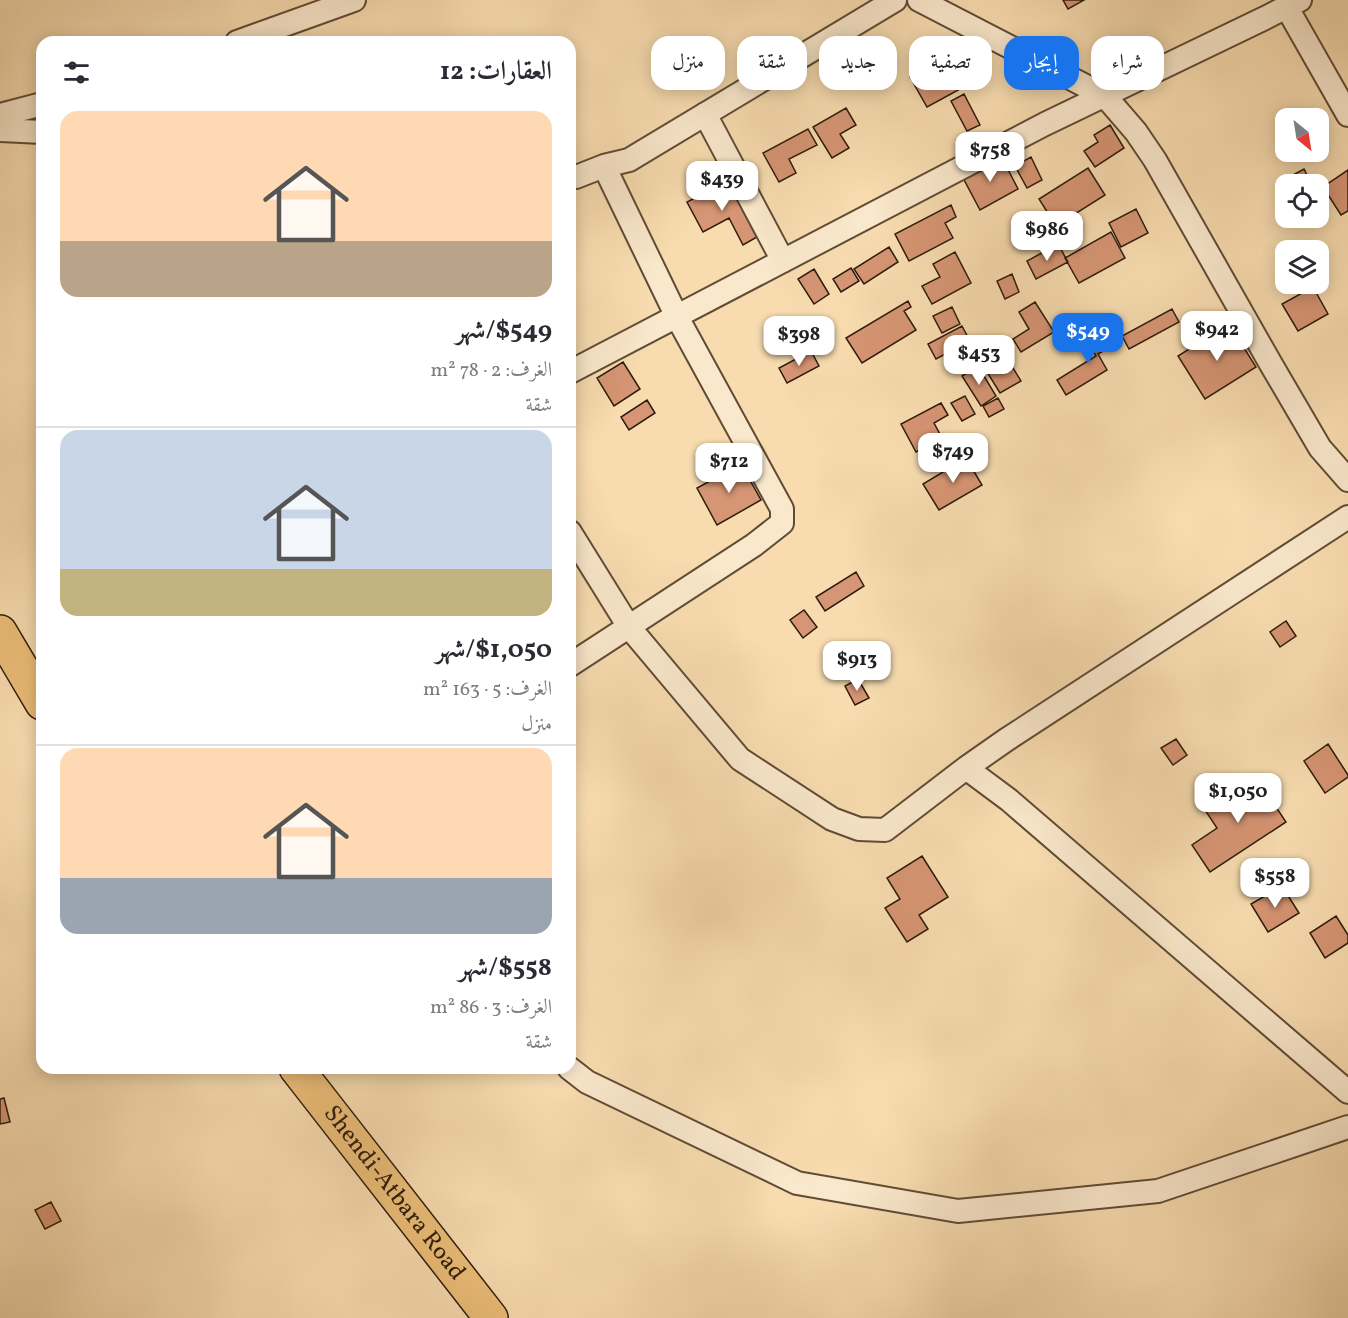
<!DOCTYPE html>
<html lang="ar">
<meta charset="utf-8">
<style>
:root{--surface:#fff;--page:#f2f2f3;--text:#2b2b33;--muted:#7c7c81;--line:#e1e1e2;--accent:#1a73e8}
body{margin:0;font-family:Vollkorn,Amiri,serif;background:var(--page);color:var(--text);direction:rtl;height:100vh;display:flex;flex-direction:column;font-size:22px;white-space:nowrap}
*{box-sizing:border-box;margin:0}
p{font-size:20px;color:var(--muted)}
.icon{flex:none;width:33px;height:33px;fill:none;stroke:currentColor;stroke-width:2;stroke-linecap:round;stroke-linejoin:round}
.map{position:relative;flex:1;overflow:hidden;direction:ltr}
.drawer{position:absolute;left:36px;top:36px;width:540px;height:1038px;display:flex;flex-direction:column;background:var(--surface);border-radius:18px;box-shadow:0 3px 15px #0003;direction:rtl}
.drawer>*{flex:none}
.hud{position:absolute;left:594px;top:36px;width:570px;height:54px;direction:rtl;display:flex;gap:12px}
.needle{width:39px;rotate:150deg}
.tools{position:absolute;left:1275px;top:108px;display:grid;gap:12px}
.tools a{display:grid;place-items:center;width:54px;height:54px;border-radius:12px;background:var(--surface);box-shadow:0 3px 15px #0003;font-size:30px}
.price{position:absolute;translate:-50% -51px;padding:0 14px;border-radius:12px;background:#fff;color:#222;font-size:20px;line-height:39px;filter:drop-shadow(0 2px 3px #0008)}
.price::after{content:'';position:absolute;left:50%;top:36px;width:18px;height:14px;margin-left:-9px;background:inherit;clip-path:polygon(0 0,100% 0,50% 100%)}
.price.active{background:var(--accent);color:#fff}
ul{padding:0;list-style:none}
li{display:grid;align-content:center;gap:12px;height:318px;padding:0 24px}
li+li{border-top:2px solid var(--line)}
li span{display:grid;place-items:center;height:186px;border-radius:18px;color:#555}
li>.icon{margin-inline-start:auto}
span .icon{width:108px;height:108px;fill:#fffc;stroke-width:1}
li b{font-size:26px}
h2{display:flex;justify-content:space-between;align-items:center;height:72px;padding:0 24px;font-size:26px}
.tag{padding:0 21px;border-radius:18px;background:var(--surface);box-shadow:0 3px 15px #0003;font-size:21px;line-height:54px}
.tag.active{background:var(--accent);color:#fff}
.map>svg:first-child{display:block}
</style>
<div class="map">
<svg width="1348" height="1318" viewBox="0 0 1348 1318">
<rect width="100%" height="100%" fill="#f8dcb0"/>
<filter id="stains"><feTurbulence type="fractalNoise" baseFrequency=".00333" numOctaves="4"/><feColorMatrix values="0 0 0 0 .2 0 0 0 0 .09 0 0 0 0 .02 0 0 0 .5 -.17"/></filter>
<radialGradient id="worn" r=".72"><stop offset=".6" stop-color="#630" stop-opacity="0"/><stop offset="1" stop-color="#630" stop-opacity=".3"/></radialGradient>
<path fill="#d69574" stroke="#2d1c0c" stroke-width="1.5" d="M 1063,0 L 1084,0 L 1068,9 Z
M 945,57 L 962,88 L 927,107 L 910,77 Z
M 964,94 L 980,125 L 967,131 L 951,101 Z
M 846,108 L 856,125 L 840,134 L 849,148 L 832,158 L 813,127 Z
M 1110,125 L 1124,148 L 1095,167 L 1084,151 L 1098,142 L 1094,135 Z
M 808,129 L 817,145 L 789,159 L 796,173 L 779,182 L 763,153 Z
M 1001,156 L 1018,189 L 980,210 L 962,176 Z
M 1031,157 L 1042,180 L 1027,188 L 1015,166 Z
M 1088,168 L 1105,195 L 1056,226 L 1039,199 Z
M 1304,169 L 1311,183 L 1309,184 L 1286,184 L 1286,197 L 1278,183 Z
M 1348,170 L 1348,211 L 1341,215 L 1323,187 Z
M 727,181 L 757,237 L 743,245 L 729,218 L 703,232 L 687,202 Z
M 951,205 L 956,217 L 945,223 L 953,238 L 909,261 L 895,234 Z
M 1136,209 L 1148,233 L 1121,247 L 1109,223 Z
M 1111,232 L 1125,258 L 1079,283 L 1065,258 Z
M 1058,244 L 1068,262 L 1036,279 L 1027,261 Z
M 889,247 L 898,262 L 864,284 L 854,269 Z
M 955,252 L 971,283 L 932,304 L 922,286 L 940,277 L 933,264 Z
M 1321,254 L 1326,265 L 1318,268 L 1318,255 Z
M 851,268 L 859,281 L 841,292 L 833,279 Z
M 814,269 L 829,294 L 814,304 L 798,279 Z
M 1012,274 L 1019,292 L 1005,299 L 997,281 Z
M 1313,287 L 1328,314 L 1298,331 L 1282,304 Z
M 908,301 L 911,307 L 904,311 L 916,330 L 862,363 L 846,338 Z
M 1035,302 L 1054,332 L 1021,352 L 1013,339 L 1029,329 L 1019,312 Z
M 952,307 L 960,324 L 942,333 L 933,316 Z
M 1172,309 L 1179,322 L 1129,349 L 1122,336 Z
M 1229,324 L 1256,367 L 1205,399 L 1178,356 Z
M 962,326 L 970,341 L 936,359 L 928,344 Z
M 1106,329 L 1115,344 L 1098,354 L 1107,370 L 1066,395 L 1057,380 L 1096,356 L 1086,340 Z
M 1000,347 L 1021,381 L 1000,393 L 979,359 Z
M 811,351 L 819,366 L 787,383 L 779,368 Z
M 623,362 L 640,389 L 614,406 L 597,378 Z
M 978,366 L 996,396 L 981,406 L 962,376 Z
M 965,396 L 975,414 L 962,421 L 951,403 Z
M 998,398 L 1004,409 L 989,417 L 983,406 Z
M 647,400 L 655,413 L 629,430 L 621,417 Z
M 941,403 L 948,415 L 934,423 L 942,438 L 916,452 L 901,424 Z
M 966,458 L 982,485 L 939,510 L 923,484 Z
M 741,464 L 761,500 L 717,525 L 697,488 Z
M 856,572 L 864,586 L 825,611 L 816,597 Z
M 804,610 L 817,627 L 803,638 L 790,620 Z
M 1286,621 L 1296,636 L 1280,647 L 1270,632 Z
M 858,679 L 869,698 L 855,705 L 845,686 Z
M 1176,739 L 1187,755 L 1173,765 L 1161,748 Z
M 1328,744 L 1348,775 L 1348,777 L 1325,793 L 1304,761 Z
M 1256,777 L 1286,822 L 1210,872 L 1192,845 L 1217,828 L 1205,810 Z
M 922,856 L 948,897 L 919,915 L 928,929 L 907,942 L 885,908 L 900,899 L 887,878 Z
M 1282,886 L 1299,913 L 1268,932 L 1251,904 Z
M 1336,916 L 1348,935 L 1348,943 L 1325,958 L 1310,933 Z
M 4,1098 L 10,1122 L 0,1124 L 0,1099 Z
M 51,1202 L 61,1221 L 45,1229 L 35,1210 Z"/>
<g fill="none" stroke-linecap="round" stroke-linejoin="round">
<g stroke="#604c35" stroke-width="26">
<path id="minor" d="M 919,0 L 1105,96 L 1136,132 L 1155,160 L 1272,366 L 1320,448 L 1348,480
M 1286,6 L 1348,115
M 237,42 L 354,0
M 705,114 L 783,261
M 0,115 L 42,104
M 0,130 L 42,132
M 570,176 L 576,177 L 604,166 L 629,160 L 895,0
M 570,372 L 1045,124 L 1265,18 L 1300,0
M 570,532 L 629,627 L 740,759 L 832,819 L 859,829 L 885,830 L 966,768 L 1006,740 L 1348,517
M 570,665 L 754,545 L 782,523 L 782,509 L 677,317 L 604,166
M 966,768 L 1009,800 L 1348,1092
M 569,1068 L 587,1082 L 797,1183 L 958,1211 L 1158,1191 L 1348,1127"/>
</g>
<g stroke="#2d1c0c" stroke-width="36">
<g id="trunk">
<path d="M 0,632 L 42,703"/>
<path id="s1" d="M 296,1068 L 491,1318"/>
</g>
</g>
<use href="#minor" stroke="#fae8cc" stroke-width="22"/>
<use href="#trunk" stroke="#ecbe78" stroke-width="33"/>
</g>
<g text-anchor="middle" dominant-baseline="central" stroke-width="4.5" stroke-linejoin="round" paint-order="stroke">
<g font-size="24" fill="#2d1c0c" stroke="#fae8cc">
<text stroke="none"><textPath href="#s1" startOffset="159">Shendi-Atbara Road</textPath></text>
</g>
</g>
<rect width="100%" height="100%" filter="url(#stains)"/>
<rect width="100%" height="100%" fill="url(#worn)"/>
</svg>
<div class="tools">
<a><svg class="needle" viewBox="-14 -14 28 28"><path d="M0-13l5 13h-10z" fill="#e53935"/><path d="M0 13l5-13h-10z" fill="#7c7c81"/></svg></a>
<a><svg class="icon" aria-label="locate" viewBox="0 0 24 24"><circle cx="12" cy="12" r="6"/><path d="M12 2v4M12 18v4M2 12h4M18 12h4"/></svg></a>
<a><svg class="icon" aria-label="layers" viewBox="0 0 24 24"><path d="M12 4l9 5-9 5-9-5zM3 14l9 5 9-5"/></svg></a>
</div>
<b class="price" style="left:990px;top:183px">$758</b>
<b class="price" style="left:722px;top:212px">$439</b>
<b class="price" style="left:1047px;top:262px">$986</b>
<b class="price" style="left:1217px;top:362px">$942</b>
<b class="price active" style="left:1088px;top:364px">$549</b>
<b class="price" style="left:799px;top:367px">$398</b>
<b class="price" style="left:979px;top:386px">$453</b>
<b class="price" style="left:953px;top:484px">$749</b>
<b class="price" style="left:729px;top:494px">$712</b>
<b class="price" style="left:857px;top:692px">$913</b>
<b class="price" style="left:1238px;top:824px">$1,050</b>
<b class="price" style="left:1275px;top:909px">$558</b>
<div class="hud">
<a class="tag">شراء</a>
<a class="tag active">إيجار</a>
<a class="tag">تصفية</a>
<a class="tag">جديد</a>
<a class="tag">شقة</a>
<a class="tag">منزل</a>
</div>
<section class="drawer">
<h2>العقارات: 12<svg class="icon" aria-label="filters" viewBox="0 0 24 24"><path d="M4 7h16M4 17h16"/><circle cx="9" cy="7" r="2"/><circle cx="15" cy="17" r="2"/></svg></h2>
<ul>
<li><span style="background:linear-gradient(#ffd9b3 70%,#b9a48a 0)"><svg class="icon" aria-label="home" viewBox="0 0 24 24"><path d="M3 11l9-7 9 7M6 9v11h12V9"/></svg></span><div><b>$549/شهر</b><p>الغرف: 2 · 78 m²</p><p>شقة</p></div></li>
<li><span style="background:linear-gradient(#c9d6e8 75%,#c2b280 0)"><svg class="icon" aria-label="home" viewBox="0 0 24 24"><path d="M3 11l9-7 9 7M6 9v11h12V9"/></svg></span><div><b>$1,050/شهر</b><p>الغرف: 5 · 163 m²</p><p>منزل</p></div></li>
<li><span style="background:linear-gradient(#ffd9b3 70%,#9aa5b1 0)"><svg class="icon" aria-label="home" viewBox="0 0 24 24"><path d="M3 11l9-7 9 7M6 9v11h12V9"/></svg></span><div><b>$558/شهر</b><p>الغرف: 3 · 86 m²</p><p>شقة</p></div></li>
</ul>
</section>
</div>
